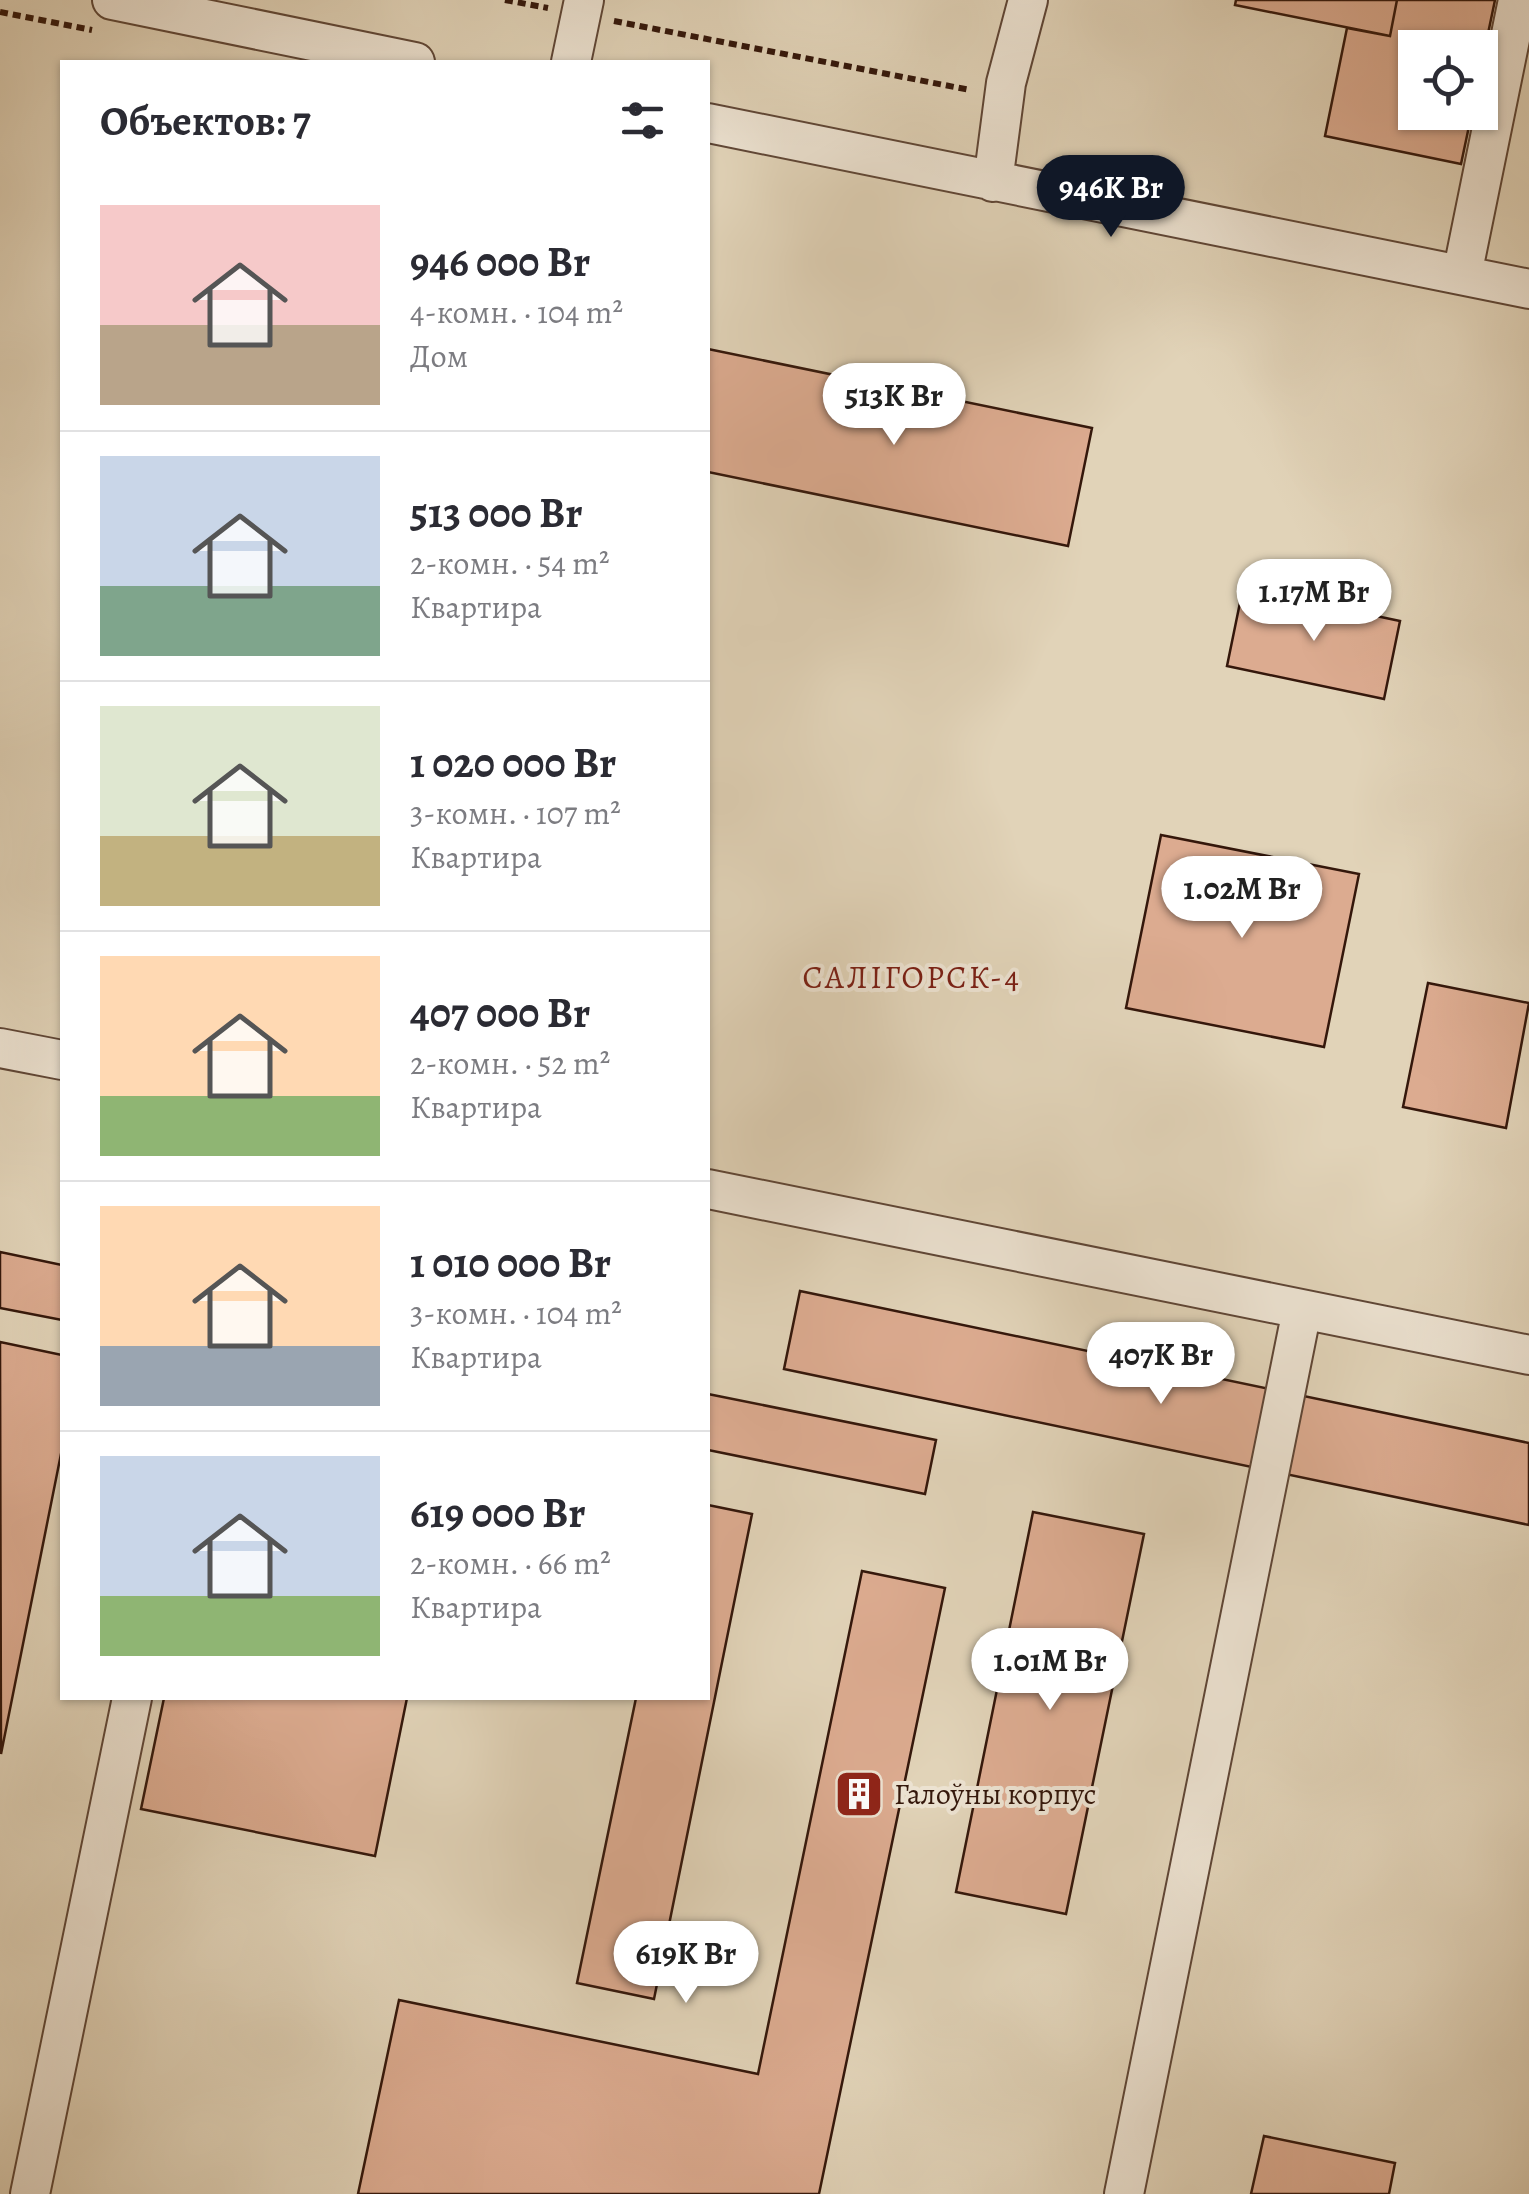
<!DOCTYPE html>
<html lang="ru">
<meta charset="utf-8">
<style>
:root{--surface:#fff;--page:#f2f2f3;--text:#2b2b33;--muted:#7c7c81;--line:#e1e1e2;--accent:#111827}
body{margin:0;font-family:Alegreya,serif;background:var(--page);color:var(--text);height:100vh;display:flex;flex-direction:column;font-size:38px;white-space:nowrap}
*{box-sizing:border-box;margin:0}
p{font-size:32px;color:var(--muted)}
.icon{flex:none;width:55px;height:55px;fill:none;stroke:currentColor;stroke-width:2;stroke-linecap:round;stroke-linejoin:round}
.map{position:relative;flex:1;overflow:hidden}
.side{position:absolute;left:60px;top:60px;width:650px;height:1640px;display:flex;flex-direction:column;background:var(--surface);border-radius:0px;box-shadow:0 2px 8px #0004}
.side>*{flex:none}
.tools{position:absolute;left:1398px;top:30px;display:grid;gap:20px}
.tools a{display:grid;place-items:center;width:100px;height:100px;border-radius:0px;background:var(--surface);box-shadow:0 2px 8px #0004;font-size:50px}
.price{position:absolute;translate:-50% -85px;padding:0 22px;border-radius:35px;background:#fff;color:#222;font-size:32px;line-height:65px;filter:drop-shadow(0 2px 5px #0008)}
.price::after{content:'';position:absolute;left:50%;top:60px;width:30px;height:22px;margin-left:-15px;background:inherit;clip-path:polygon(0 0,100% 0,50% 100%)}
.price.current{background:var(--accent);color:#fff}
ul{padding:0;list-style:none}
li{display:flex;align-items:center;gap:30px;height:250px;padding:0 40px}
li+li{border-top:2px solid var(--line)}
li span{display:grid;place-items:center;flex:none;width:280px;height:200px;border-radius:0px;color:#555}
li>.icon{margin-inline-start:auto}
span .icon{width:120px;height:120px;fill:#fffc;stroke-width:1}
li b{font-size:42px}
h2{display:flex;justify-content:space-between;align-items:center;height:120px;padding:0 40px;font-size:42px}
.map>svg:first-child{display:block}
</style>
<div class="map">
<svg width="1529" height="2194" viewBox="0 0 1529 2194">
<rect width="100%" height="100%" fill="#e1d3b8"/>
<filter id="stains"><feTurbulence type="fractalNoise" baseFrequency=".002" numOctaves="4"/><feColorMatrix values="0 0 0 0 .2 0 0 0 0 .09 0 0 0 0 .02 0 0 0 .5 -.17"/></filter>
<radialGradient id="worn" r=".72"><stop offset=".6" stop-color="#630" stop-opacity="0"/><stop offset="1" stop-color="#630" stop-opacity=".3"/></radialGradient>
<path fill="#dcab90" stroke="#34170b" stroke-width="2.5" d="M 1236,0 L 1397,0 L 1390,36 L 1235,5 Z
M 1397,0 L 1495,0 L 1480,72 L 1480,48 L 1415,48 L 1415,112 L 1472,112 L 1461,164 L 1325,136 L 1347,28 L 1390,36 Z
M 708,349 L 1092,428 L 1068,546 L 708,472 Z
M 1243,588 L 1400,621 L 1384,699 L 1227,666 Z
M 1161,835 L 1359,874 L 1324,1047 L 1126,1008 Z
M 1428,983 L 1529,1003 L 1506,1128 L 1403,1107 Z
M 0,1252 L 62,1265 L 62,1320 L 0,1308 Z
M 800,1291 L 1529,1443 L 1529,1525 L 784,1369 Z
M 0,1342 L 62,1355 L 62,1449 L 1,1754 Z
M 708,1394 L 936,1440 L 925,1494 L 708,1450 Z
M 708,1505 L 752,1514 L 654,1999 L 577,1983 L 636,1698 L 708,1698 Z
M 1033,1512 L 1144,1534 L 1066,1914 L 956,1892 Z
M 862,1571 L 945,1588 L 819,2194 L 358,2194 L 399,2000 L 758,2074 Z
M 164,1698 L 407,1698 L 375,1856 L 141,1809 Z
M 1264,2136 L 1395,2163 L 1389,2194 L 1251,2194 Z"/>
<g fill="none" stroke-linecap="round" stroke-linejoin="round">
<g stroke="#5f4636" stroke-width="42">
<path id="minor" d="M 112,0 L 415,62
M 571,62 L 584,0
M 708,123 L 1529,289
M 993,182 L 1006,83 L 1028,0
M 1462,275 L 1518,0
M 0,1048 L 62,1060
M 708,1189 L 1529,1355
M 30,2194 L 132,1698
M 1124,2194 L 1302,1310"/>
</g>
<path stroke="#34170b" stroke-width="6" stroke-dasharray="8 5" stroke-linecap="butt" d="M 505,0 L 548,8
M 0,12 L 92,30
M 614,21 L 970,90"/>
<use href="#minor" stroke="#ece2d1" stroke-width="38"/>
</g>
<defs>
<g id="building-square" transform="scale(2.5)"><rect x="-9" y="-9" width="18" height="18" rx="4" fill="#8f2418" stroke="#ece2d1"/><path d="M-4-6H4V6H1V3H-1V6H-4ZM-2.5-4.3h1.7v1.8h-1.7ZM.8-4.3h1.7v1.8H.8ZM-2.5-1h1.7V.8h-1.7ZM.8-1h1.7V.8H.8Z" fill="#fff"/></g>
</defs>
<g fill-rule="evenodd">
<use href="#building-square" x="859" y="1794"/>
</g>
<g text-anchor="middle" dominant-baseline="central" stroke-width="8" stroke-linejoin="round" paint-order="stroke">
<g font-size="30" fill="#34170b" stroke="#ece2d1" text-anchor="start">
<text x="894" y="1794">Галоўны корпус</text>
</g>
<g font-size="32" letter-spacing="2.5" fill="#7a1f14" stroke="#ece2d1">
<text x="912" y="977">САЛІГОРСК-4</text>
</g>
</g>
<rect width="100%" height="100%" filter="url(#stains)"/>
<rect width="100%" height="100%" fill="url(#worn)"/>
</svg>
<div class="tools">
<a><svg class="icon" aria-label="locate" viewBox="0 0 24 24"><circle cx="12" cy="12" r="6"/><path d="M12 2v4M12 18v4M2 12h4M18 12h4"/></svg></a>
</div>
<b class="price current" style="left:1111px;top:240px">946K Br</b>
<b class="price" style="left:894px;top:448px">513K Br</b>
<b class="price" style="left:1314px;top:644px">1.17M Br</b>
<b class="price" style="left:1242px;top:941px">1.02M Br</b>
<b class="price" style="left:1161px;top:1407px">407K Br</b>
<b class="price" style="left:1050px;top:1713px">1.01M Br</b>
<b class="price" style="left:686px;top:2006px">619K Br</b>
<section class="side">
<h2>Объектов: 7<svg class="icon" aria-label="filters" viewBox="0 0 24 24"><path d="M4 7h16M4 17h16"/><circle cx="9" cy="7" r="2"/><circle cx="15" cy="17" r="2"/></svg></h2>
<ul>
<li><span style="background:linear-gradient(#f6c9c9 60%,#b9a48a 0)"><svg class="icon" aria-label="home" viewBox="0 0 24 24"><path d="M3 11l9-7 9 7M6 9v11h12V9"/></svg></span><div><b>946 000 Br</b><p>4-комн. · 104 m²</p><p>Дом</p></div></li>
<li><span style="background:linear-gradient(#c9d6e8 65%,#7fa58c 0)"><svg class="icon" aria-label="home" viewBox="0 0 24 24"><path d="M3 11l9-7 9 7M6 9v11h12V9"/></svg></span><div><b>513 000 Br</b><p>2-комн. · 54 m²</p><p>Квартира</p></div></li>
<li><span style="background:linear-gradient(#dfe7d0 65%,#c2b280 0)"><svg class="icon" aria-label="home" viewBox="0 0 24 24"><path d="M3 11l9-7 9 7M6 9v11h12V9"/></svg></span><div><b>1 020 000 Br</b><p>3-комн. · 107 m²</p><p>Квартира</p></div></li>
<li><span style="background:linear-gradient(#ffd9b3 70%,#8fb573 0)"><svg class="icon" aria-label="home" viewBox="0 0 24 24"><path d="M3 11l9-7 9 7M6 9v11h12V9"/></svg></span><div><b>407 000 Br</b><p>2-комн. · 52 m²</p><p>Квартира</p></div></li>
<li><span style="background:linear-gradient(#ffd9b3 70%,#9aa5b1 0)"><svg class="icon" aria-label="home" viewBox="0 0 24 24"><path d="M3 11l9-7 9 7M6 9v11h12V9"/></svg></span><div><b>1 010 000 Br</b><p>3-комн. · 104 m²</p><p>Квартира</p></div></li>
<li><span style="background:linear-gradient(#c9d6e8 70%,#8fb573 0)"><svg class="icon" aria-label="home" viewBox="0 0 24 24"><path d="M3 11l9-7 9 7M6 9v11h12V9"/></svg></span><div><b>619 000 Br</b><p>2-комн. · 66 m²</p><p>Квартира</p></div></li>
</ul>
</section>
</div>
